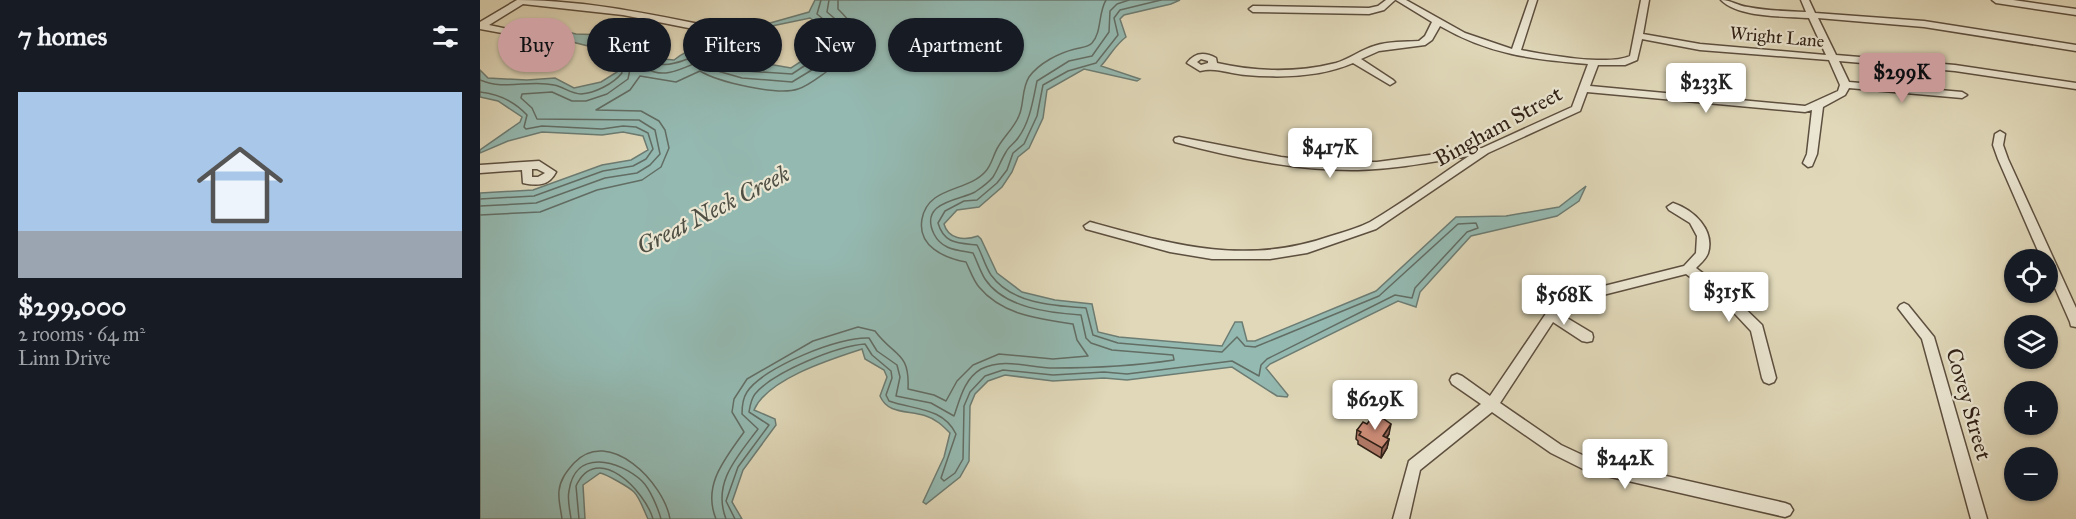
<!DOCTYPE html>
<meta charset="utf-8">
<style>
:root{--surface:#171b24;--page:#242831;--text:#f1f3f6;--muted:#9ea1a6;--accent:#c59692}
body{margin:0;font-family:"IM FELL Great Primer",serif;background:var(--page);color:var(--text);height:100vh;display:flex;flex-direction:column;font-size:22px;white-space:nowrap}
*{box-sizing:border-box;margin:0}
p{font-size:20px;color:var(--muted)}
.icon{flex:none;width:33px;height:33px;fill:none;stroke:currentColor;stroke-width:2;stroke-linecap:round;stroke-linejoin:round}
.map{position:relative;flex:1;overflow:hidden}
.side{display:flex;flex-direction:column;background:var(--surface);width:480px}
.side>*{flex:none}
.hud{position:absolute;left:18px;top:18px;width:570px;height:54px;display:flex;gap:12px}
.controls{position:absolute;left:1524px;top:249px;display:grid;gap:12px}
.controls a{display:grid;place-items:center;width:54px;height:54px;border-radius:50%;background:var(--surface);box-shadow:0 2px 4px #0004;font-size:30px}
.price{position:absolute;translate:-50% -51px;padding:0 14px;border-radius:6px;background:#fff;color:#222;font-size:20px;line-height:39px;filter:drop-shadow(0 2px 3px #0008)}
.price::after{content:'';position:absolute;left:50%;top:36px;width:18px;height:14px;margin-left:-9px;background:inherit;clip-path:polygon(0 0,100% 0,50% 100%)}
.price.on{background:var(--accent);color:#111}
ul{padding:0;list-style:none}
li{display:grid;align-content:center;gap:12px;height:318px;padding:0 18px}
li span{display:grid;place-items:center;height:186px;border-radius:0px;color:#555}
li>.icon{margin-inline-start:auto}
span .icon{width:108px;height:108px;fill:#fffc;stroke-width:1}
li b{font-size:26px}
h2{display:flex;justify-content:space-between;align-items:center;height:72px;padding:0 18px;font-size:26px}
.chip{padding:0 21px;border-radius:27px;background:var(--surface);box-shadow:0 2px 4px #0004;font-size:21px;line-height:54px}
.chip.on{background:var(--accent);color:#111}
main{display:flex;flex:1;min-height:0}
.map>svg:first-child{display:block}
</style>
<main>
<section class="side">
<h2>7 homes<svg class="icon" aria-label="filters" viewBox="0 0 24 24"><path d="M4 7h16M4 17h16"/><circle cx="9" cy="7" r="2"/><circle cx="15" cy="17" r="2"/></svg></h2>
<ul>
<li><span style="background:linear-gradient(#a9c7e8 75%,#9aa5b1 0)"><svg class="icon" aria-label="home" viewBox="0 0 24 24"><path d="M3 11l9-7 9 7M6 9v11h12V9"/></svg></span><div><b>$299,000</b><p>2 rooms · 64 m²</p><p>Linn Drive</p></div></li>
</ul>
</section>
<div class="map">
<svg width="1596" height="519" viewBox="0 0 1596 519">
<rect width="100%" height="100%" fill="#e0d8b9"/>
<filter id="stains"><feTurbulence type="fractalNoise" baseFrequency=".00333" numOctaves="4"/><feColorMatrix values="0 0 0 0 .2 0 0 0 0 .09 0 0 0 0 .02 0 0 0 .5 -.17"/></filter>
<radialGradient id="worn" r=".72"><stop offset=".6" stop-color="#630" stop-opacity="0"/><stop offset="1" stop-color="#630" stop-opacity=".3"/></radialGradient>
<path fill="#94b9b1" stroke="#6c7c73" stroke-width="1.5" d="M 335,0 L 700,0 L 691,4 L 644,15 L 640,19 L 646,37 C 635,45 630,56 621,66 L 660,79 L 657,81 L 604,69 L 567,90 L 563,118 L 549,148 L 538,157 L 532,172 L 522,187 L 499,207 L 477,210 L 464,224 C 468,239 484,241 498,236 L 501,239 L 517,273 L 542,292 L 575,300 L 612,304 L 618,332 L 639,337 L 742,346 L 755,322 L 762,322 L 767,341 L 775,341 L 896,291 L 976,217 L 1026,216 L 1079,207 L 1106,186 L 1099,201 L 1077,216 L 991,236 L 940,292 L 936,307 L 918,301 L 790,364 L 786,368 L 808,395 L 807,397 L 797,396 L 752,367 L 647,380 L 624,378 L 573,381 L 525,375 L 508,381 L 495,394 L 490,406 L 489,461 L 480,477 L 446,504 L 443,502 L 464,457 L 470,433 C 463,426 456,419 446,416 C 429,410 408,415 400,396 L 407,377 L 404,370 L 385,359 L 382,349 C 351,359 287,379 274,410 L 295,419 L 296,425 L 263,470 L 252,502 L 262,519 L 168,519 C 164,511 160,498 154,492 C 149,487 126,474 120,473 L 103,485 L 105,519 L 0,519 L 0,193 L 53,190 L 122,165 L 151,160 L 168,150 L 163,136 L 143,132 L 122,135 L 62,132 L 28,141 L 0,153 L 0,150 L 40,122 L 42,117 L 18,101 L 0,97 L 0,70 L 8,78 L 47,80 L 75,78 L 94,88 L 121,82 L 137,72 L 128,57 L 116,56 L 112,47 L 40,29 L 49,23 L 96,34 L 126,35 L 162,42 L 166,43 L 164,48 C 172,58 182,59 194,60 C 209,48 228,42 247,48 L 241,52 L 240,57 L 266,65 L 294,65 L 311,68 L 357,38 L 330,18 L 292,26 L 283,25 L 329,12 Z"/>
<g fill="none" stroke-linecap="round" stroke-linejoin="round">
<path stroke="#626d64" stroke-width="1.5" d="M 0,80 C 25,91 49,79 74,85 C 84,87 91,94 101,94 C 115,93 133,84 142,73 L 137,58 L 118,45 L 121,41 L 156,47 C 180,79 199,59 230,52 L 237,62 L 265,71 L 312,74 L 362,41 L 360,33 L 337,14 L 341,0
M 0,92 C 19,94 34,101 47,115 L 44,127 L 46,129 L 62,126 L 122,129 L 143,126 L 156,127 L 168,133 L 173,149 L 166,159 L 153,166 L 123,171 L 54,196 L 0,199
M 0,206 L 56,203 L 125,178 L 157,173 L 170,165 L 180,154 L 175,130 L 159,120 L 57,119 L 52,108 L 41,98 L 42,94 L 72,92 L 92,101 L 106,101 L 127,94 L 148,79 L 150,69 L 145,56 L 148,53 C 155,57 160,64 167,69 C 187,80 205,66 224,60 L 234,70 L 262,78 L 312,82 L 363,51 L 369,44 L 367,29 L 347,12 L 349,0
M 0,215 L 60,212 L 117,190 L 162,180 L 181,167 L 189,148 L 185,130 L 179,121 L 161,111 L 116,110 L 150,90 L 160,76 L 196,82 L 220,71 C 238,82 298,96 318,89 C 328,86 340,76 349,70 C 384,47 389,40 358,9 L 358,0
M 82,519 C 81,510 78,500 79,491 C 80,480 86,472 94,463 C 129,426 184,483 190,519
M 91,519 C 90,510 87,500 89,491 C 95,448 139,460 162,481 C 170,489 178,508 181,519
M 99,519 L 96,486 C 117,441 165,491 173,519
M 236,519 C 222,485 245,459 264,432 L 252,412 L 254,399 L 267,379 L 333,341 L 378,327 L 395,331 C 414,357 430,351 428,389 L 454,395 L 466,401 L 477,381 L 493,365 L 519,354 L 573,359 L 608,356 L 597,340 L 593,324 C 559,319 522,315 499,287 C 493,280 490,270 486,262 C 464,258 437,246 442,219 C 448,186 487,192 505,172 C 512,165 513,155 518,147 C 525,135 536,126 540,113 C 544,101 542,88 549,77 C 559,63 579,53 595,49 C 601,47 607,48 612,43 C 622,32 618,13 626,0
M 246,519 C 232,483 257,457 278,429 L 262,414 C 262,406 263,398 267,392 C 283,367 361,336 389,338 L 397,351 L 417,365 L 420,377 L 416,396 L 451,403 L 474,416 C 480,399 484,379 501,369 C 525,357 549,368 574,368 C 614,368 654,366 694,360 L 693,355 L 632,350 L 611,343 L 606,338 L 601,315 C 570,313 524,308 505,279 C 500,271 497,261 493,253 C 477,250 462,250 454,234 C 438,201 482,200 495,192 C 501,188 509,182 513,177 C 518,169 521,160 526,152 C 529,146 535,143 538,138 C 550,122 553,100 557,81 L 589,61 L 612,56 L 629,32 L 630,11 L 637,4 L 649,0
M 255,519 L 246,501 L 258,467 L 289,425 L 269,412 C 270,406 271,399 275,394 C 293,372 357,346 385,344 L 392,355 L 411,371 L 412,378 L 406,395 L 409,401 C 434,410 463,407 476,434 L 461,478 L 464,481 L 475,473 L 483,459 L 484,406 L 490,392 L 505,376 L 523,370 L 573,375 L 624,372 L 647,374 L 752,361 L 779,376 L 781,365 L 787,359 L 915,295 L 932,298 L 935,288 L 987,232 L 998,228 L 996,223 L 978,224 L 899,296 L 775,347 L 765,346 L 757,337 L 742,352 L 638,343 L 613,335 L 606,308 C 574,306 532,304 511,275 C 505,266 502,254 497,245 C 478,243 464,244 458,223 L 465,211 L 484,201 L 497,200 L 517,183 L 527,170 L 533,153 L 544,144 L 557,116 L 563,85 L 588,71 L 616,63 L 638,35 L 634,18 L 640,10 L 681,0"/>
<g stroke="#5d4f3f" stroke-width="3">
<path id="minor" d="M 37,0 C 110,0 183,17 254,31 L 259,34 L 254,37 L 143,15 L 43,4 L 9,25 L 65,37 L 65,41 L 0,29 L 0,22 Z
M 906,0 L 915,0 L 904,10 L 889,14 L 773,12 L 769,9 L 773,6 L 889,8 L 898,6 Z
M 916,0 L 926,0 L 985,33 L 1032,49 L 1049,0 L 1057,0 L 1041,50 C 1065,55 1128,66 1150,56 L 1161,0 L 1169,0 L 1163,34 L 1220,44 L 1346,55 L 1329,18 C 1304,16 1259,18 1241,0 C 1252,0 1257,6 1268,7 C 1287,11 1307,11 1326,12 L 1321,0 L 1329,0 L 1335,13 L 1444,21 L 1596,45 L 1596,51 L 1444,27 L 1338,18 L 1356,55 L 1475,65 L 1596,83 L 1596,89 L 1475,71 L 1359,61 L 1369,82 L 1482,92 L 1487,95 L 1482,98 L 1369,88 L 1365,95 L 1343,107 L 1337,154 L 1332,166 L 1328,167 L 1323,163 L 1327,154 L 1332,110 L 1325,112 L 1107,92 L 1100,111 L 1008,153 L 896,229 L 827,253 L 790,259 L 732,259 L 690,252 L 606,229 L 604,226 L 610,222 C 694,245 765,266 851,236 C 864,232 878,228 890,222 C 924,202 956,178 989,156 C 952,162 915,169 878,170 C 817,171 755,158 695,142 L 694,140 L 695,138 L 699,137 L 801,157 L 842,162 L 897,162 L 1002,148 L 1092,107 L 1108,64 C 1052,59 1010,55 960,26 L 952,40 L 945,45 L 899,51 L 881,59 L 913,80 L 915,82 L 910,85 L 873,63 C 841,77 801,78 766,75 C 749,74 737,67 720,71 L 707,63 C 715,52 725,52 736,58 L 737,63 C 777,72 816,73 856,63 C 869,59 881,50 894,46 C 908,41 925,42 939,41 L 945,36 L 952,22 ZM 1162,39 L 1220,50 L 1349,60 L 1360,85 L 1358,91 L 1325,106 L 1110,86 L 1118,65 L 1145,65 L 1157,60 ZM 721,59 L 728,61 L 728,63 L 721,65 L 717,62 Z
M 1512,0 L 1533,0 L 1596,9 L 1596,15 L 1516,3 Z
M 1520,131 L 1525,134 L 1523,145 L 1528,159 L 1596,308 L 1596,327 L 1591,326 L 1590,322 L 1568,272 L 1568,260 L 1562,260 L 1518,159 L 1513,145 L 1515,134 Z
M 59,161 L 76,172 C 69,186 57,186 43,183 L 42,170 L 0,173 L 0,165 ZM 52,169 L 57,169 L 65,173 L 58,177 L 52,177 Z
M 1193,203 C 1214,210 1235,230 1228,253 C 1226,259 1220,264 1216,268 L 1249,293 L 1282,325 L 1296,378 L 1294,382 L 1289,384 L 1284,382 L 1282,378 L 1271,331 L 1241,299 L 1206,274 L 1119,296 L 1082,315 L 1112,333 L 1113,337 L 1112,341 L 1107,342 L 1102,341 L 1073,322 L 1020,403 L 1081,445 L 1111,459 L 1305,503 L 1310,505 L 1313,510 L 1310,515 L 1305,517 L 1109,472 L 1071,453 L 1012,412 L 940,470 L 929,519 L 913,519 L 929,461 L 1001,404 L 972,384 L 970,380 L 972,376 L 977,374 L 982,376 L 1010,396 L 1067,312 L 1112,289 L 1204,266 L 1216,253 L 1217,236 L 1210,223 L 1189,210 L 1187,207 Z
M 1424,303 L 1428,305 L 1454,337 L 1507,519 L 1491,519 L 1442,339 L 1418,308 L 1420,305 Z"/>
</g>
<use href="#minor" fill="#ebe6d2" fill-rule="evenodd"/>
</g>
<path fill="#af7865" stroke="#312116" stroke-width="1.5" d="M 887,424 L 909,434 L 907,438 L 909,439 L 907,448 L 901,458 L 878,444 L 878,441 L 876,439 L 877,430 Z"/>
<path fill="#8e6153" stroke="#312116" stroke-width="1.5" d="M 911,424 L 909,434 L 901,445 L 903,436 Z
M 909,439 L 907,448 L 901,458 L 902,448 Z"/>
<path fill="#cb8b76" stroke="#312116" stroke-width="1.5" d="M 895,413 L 911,424 L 903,436 L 909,439 L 902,448 L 879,435 L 881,432 L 877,430 L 883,422 L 887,424 Z"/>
<g text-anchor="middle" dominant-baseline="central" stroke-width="4.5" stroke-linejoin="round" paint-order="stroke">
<g font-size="18" fill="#312116" stroke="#ebe6d2">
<text transform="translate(1297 37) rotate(5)">Wright Lane</text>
</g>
<g font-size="22" fill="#312116" stroke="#ebe6d2">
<text transform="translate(1018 126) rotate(-29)">Bingham Street</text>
<text transform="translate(1489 404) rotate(74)">Covey Street</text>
</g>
<g font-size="24" font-style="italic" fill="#4f4f44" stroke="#ebe6d2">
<text transform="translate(233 210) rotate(-27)">Great Neck Creek</text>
</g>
</g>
<rect width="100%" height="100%" filter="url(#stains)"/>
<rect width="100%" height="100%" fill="url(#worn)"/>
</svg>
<div class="controls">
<a><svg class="icon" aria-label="locate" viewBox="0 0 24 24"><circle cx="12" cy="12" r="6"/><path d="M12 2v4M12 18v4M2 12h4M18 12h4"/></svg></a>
<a><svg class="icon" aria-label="layers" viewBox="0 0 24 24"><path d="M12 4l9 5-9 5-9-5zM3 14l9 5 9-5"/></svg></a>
<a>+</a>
<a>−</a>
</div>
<b class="price on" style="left:1422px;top:104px">$299K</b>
<b class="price" style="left:1226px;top:114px">$233K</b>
<b class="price" style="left:850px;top:179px">$417K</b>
<b class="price" style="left:1249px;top:323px">$315K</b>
<b class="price" style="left:1084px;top:326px">$568K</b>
<b class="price" style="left:895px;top:431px">$629K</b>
<b class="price" style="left:1145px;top:490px">$242K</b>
<div class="hud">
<a class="chip on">Buy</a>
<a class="chip">Rent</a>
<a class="chip">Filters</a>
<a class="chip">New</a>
<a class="chip">Apartment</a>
</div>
</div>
</main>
